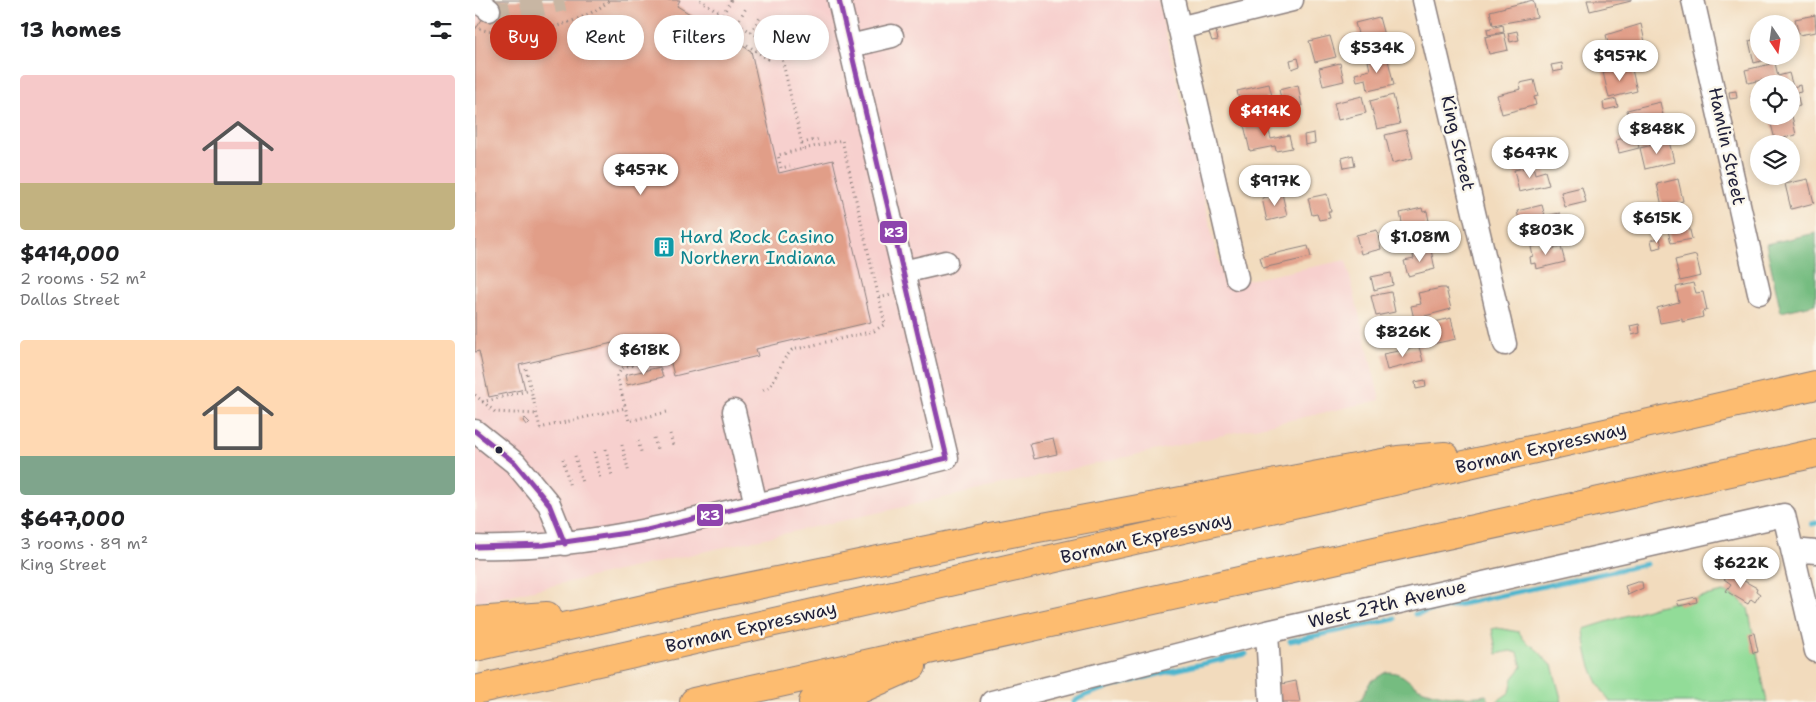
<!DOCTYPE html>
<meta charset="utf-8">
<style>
:root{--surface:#fff;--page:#f6f6f6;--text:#202124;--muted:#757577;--accent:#c8321e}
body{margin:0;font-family:"Shantell Sans",sans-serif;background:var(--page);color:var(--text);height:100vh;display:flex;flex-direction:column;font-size:19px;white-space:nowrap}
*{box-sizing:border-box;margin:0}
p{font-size:16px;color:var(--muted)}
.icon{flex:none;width:28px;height:28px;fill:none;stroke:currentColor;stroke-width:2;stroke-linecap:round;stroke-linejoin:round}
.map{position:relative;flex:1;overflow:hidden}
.side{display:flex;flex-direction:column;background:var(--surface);width:475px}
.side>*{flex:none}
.banner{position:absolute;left:15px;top:15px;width:475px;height:45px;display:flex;gap:10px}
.needle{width:32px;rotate:167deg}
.fabs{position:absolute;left:1275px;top:15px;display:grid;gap:10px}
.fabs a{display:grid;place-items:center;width:50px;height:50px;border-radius:50%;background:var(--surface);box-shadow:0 2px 8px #0003;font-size:25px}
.price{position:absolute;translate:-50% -42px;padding:0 11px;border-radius:18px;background:#fff;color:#222;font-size:16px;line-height:32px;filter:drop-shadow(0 1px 2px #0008)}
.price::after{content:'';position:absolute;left:50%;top:30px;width:15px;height:11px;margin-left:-8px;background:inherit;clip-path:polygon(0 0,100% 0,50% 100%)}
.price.current{background:var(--accent);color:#fff}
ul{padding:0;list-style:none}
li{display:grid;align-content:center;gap:10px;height:265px;padding:0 20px}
li span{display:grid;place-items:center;height:155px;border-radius:5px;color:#555}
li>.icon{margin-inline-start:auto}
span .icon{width:90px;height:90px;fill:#fffc;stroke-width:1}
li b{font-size:21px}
h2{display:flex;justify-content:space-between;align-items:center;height:60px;padding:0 20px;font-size:21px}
.chip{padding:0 18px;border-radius:22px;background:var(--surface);box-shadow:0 2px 8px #0003;font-size:18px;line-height:45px}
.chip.current{background:var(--accent);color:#fff}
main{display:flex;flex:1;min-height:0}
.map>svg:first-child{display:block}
</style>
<main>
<section class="side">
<h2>13 homes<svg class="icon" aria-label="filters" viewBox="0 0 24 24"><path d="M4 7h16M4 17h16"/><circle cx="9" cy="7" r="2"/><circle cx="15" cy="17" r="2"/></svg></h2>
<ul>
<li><span style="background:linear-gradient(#f6c9c9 70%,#c2b280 0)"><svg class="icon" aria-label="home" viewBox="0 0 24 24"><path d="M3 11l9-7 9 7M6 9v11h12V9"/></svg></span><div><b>$414,000</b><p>2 rooms · 52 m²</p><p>Dallas Street</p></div></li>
<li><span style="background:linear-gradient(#ffd9b3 75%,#7fa58c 0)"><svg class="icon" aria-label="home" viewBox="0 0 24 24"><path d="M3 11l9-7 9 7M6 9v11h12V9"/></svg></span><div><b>$647,000</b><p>3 rooms · 89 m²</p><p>King Street</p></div></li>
</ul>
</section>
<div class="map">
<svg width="1341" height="702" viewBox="0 0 1341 702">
<rect width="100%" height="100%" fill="#fbf7ec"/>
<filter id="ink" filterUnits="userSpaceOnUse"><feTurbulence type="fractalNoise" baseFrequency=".02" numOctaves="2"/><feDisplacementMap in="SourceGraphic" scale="10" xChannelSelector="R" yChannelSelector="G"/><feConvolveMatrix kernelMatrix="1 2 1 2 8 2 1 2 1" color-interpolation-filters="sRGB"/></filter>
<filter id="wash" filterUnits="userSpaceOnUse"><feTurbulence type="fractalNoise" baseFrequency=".0096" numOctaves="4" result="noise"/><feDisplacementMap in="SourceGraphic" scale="20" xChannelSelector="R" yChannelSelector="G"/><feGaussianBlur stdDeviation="1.12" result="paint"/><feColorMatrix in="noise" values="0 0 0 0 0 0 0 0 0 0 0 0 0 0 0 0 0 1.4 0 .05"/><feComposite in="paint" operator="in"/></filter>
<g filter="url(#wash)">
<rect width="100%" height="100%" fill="#f2dbbd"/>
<path fill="#f7d0ce" d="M 0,0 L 683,0 L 749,285 L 871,260 L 905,400 L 0,603 Z"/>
<path fill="#92dc98" stroke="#5a7f6a" d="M 1249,592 L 1263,598 L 1273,608 L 1292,702 L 1135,702 C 1118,679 1111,657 1109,629 L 1182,606 Z
M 1022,628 L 1044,632 C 1053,647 1053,641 1062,650 C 1069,655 1069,661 1077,665 L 1087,702 L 1021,702 L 1035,692 L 1038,678 L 1047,667 L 1043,653 L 1035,651 L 1022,654 L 1017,629 Z"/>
<path fill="#75bc80" stroke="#4c6f5e" d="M 1341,233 L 1341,304 L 1306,312 L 1291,244 Z
M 911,672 C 932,672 932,684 949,690 C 969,697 990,698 1011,695 L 1015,702 L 881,702 L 887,698 L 895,682 Z"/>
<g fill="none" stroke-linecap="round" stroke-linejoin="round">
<path stroke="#4eb5cd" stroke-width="5" d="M 1337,524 L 1341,523
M 940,614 L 1171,564
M 815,641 L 920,619
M 599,702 C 610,688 745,660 771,654"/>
</g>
<g id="blocks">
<path fill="#e19e88" d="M 20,0 L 205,0 L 202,6 L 276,51 L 304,173 L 358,160 L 396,322 L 281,349 L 283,356 L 199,376 L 194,355 L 152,365 L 146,341 L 44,365 L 50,389 L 14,397 L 4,351 L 0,352 L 0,30 Z
M 1058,0 L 1062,17 L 1018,25 L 1015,11 Z
M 1112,0 L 1156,0 L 1156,1 L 1115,11 Z
M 1340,15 L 1341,32 L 1324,35 L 1320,19 Z
M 904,17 L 911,43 L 872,53 L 868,38 L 883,34 L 880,23 Z
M 1166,24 L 1170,42 L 1135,51 L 1131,35 Z
M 1028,25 L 1029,32 L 1013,35 L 1012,29 Z
M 741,31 L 743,40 L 737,41 L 734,33 Z
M 1042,31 L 1044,40 L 1035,42 L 1033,33 Z
M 1029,33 L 1033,50 L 1014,54 L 1010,37 Z
M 855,36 L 861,57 L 840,62 L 834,41 Z
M 1284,38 L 1284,56 L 1302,57 L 1279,63 L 1274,41 Z
M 912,56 L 919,85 L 893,91 L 891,79 L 882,81 L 880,74 L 895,70 L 893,61 Z
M 823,58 L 825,66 L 817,69 L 815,60 Z
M 865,63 L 869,81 L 848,86 L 844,68 Z
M 1087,63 L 1088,70 L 1078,72 L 1076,65 Z
M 1300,63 L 1303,76 L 1314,73 L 1318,87 L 1325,85 L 1326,92 L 1316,94 L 1316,84 L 1288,84 L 1287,80 L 1273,83 L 1270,70 Z
M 1156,65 L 1162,91 L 1134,98 L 1128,72 Z
M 1059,80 L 1063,96 L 1059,97 L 1061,105 L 1027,114 L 1022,95 L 1046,89 L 1045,83 Z
M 794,84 L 797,96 L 790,98 L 794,115 L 769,121 L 762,91 Z
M 823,85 L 827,106 L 809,110 L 804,90 Z
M 1261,91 L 1262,98 L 1255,99 L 1254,92 Z
M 918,95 L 925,124 L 902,129 L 895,101 Z
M 1284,95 L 1284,105 L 1279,106 L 1276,96 Z
M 887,96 L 891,113 L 863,120 L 859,103 Z
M 1323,97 L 1325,106 L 1316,108 L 1316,99 Z
M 1141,99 L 1143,107 L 1129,110 L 1128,102 Z
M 1185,102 L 1190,124 L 1157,132 L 1152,110 Z
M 1294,116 L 1317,116 L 1321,135 L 1300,140 Z
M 791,119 L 796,139 L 814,135 L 817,148 L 801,151 L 800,146 L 775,151 L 769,125 Z
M 931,130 L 938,158 L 917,163 L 910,135 Z
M 839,133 L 840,143 L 830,145 L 829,135 Z
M 1161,135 L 1164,148 L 1144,153 L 1141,140 Z
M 1194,141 L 1199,162 L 1170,169 L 1165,148 Z
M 878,155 L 880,166 L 869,168 L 867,158 Z
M 1058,166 L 1060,174 L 1070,171 L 1074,185 L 1044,192 L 1039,170 Z
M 1203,179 L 1208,201 L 1187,206 L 1182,184 Z
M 1333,179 L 1339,203 L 1316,209 L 1310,184 Z
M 1107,187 L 1111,202 L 1090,207 L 1086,192 Z
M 807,193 L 812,216 L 792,221 L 787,198 Z
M 852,194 L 856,211 L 853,211 L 855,218 L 844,220 L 842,214 L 837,215 L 833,198 Z
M 1067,205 L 1070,216 L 1085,213 L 1087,222 L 1047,232 L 1042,211 Z
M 947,208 L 948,212 L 952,211 L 954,221 L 950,222 L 952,232 L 930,237 L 925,213 Z
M 1212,217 L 1217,239 L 1196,243 L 1191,222 Z
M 902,230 L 906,249 L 886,254 L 881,235 Z
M 1185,238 L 1187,247 L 1178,249 L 1176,240 Z
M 1076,242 L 1077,249 L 1086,247 L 1090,262 L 1061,269 L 1060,263 L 1056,264 L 1055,257 L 1058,256 L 1056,247 Z
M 833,246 L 836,257 L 788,268 L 785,257 Z
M 956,250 L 960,269 L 933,276 L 929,261 L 939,259 L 938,255 Z
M 1221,255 L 1226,276 L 1205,281 L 1200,260 Z
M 916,273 L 918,285 L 899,290 L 896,277 Z
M 1218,283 L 1221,293 L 1228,292 L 1232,310 L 1227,312 L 1228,317 L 1207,322 L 1207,319 L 1185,323 L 1182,308 L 1204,302 L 1201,287 Z
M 966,288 L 971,288 L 976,309 L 939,319 L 936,306 L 946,304 L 943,293 Z
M 916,292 L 920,312 L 901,316 L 896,296 Z
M 976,318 L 981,339 L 943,347 L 939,330 L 948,328 L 948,325 Z
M 1164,324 L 1165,333 L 1157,335 L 1155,326 Z
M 944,347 L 948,361 L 912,370 L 908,354 Z
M 185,367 L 188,377 L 152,385 L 150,375 Z
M 950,380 L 951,387 L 941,389 L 940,382 Z
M 50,418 L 55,423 L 52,426 L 48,421 Z
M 578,438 L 582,454 L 559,459 L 555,443 Z
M 1253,572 L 1282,588 L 1281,591 L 1285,594 L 1280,602 L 1276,599 L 1273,604 L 1251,591 L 1256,584 L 1249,579 Z
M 1162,582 L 1167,582 L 1168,588 L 1153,595 L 1150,586 Z
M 1221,597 L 1222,602 L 1204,606 L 1202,601 Z
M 1279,633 L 1283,652 L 1278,653 L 1274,634 Z
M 821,681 L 825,702 L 805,702 L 802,685 Z"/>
</g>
</g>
<g filter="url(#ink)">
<use href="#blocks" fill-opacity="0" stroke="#8a7e7c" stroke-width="1"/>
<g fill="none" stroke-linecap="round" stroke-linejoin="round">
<path stroke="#c8b6a3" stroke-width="22" stroke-dasharray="22 11" stroke-linecap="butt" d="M 14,10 L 29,13 L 89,0"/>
<g stroke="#8a7e7c" stroke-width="25">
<path id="minor" d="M 2,0 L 14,10
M 698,0 L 762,278
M 949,0 L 1030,344
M 1218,0 L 1284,293
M 704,28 L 817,0
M 375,46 L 417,36
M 428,272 L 471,262
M 259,411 L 281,505
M 0,431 L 40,463 L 74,504 L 90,544
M 0,547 C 93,550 183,529 273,507 C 339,491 406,475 472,458 L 364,0
M 1317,550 L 1341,552
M 792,632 L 796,702
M 517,702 L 792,632 L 1309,515 L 1341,651"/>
</g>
<g stroke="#8a7e7c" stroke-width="30">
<path id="highway" d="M 0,621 L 72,616
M 0,647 L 205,601 L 515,537 L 923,460 L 970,456
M 0,690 L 1341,385
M 219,702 L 1341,453
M 338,702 L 383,690 L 437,666"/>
</g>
<path stroke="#8a7e7c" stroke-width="3" stroke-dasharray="1 4" stroke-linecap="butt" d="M 225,0 L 305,50 L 328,149
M 248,14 L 256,0
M 262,23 L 271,8
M 0,27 C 35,43 107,25 135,0
M 276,32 L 286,16
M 290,41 L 300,25
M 272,45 L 293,59 L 329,31
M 327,143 L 344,139
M 404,298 L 416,295
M 192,358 L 147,368 L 142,376 L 154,421 L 192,412
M 51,369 L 65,428 L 150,408
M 288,390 L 295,387 L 310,358 L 317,350 L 399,331 L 410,324 L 367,140 L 303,155 L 306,168 L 315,166
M 0,395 L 20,412 L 62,414
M 7,402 L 56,390
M 195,434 L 199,448
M 179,438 L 183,452
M 163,441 L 167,455
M 147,445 L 154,473
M 131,449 L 137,476
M 119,452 L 125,479
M 100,456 L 107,483
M 88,459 L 95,487"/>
<use href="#minor" stroke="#fff" stroke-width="22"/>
<use href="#highway" stroke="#fdbc70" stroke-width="28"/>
<g stroke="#fbf7ec" stroke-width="9">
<path id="bus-1" d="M 0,431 L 40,463 L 74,504 L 90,544
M 0,547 L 69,545 L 172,530 L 472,458 L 364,0"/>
</g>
<use href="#bus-1" stroke="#8e44ad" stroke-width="5"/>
</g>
</g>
<defs>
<g id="building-square" transform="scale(1.125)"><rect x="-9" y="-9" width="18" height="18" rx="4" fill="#0f9aa8" stroke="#fbf7ec"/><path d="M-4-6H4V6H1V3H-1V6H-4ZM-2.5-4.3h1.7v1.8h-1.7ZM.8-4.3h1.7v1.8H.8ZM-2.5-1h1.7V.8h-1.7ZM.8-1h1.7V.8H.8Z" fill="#fff"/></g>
</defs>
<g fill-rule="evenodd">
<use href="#building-square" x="189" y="247"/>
</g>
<circle fill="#22223b" stroke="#fbf7ec" stroke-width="2" cx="24" cy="450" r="4.5"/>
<g text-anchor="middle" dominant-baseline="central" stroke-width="5" stroke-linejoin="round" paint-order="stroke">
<g font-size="18" fill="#22223b" stroke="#fbf7ec">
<text transform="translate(983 143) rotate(77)">King Street</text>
<text transform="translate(1252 146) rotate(78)">Hamlin Street</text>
<text transform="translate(1066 448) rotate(-13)">Borman Expressway</text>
<text transform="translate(671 538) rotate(-13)">Borman Expressway</text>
<text transform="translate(912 604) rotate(-13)">West 27th Avenue</text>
<text transform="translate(276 627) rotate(-13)">Borman Expressway</text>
</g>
<g font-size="18" fill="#0d838f" stroke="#fbf7ec" text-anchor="start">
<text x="205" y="237">Hard Rock Casino<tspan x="205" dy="21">Northern Indiana</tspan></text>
</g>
</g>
<g stroke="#fbf7ec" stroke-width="2">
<rect x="404" y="220" width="29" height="24" rx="5" fill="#8e44ad"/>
<rect x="221" y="503" width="28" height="24" rx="5" fill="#8e44ad"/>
</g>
<g font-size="14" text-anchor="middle" font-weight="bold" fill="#fff">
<text x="419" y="237">R3</text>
<text x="235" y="520">R3</text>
</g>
</svg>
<div class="fabs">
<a><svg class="needle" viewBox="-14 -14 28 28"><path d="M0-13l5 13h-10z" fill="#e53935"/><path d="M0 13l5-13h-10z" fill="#757577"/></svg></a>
<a><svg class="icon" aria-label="locate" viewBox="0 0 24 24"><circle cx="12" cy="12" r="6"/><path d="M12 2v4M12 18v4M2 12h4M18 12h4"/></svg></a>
<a><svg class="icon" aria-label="layers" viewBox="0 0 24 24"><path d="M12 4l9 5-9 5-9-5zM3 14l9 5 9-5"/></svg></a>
</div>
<b class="price" style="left:902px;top:74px">$534K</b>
<b class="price" style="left:1145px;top:82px">$957K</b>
<b class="price current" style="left:790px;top:137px">$414K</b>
<b class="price" style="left:1182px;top:155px">$848K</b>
<b class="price" style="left:1055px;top:179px">$647K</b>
<b class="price" style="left:166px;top:196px">$457K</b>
<b class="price" style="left:800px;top:207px">$917K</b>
<b class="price" style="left:1182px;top:244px">$615K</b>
<b class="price" style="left:1071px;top:256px">$803K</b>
<b class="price" style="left:945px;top:263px">$1.08M</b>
<b class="price" style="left:928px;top:358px">$826K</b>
<b class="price" style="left:169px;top:376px">$618K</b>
<b class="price" style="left:1266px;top:589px">$622K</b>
<div class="banner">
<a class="chip current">Buy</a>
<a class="chip">Rent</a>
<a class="chip">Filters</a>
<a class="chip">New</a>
</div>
</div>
</main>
